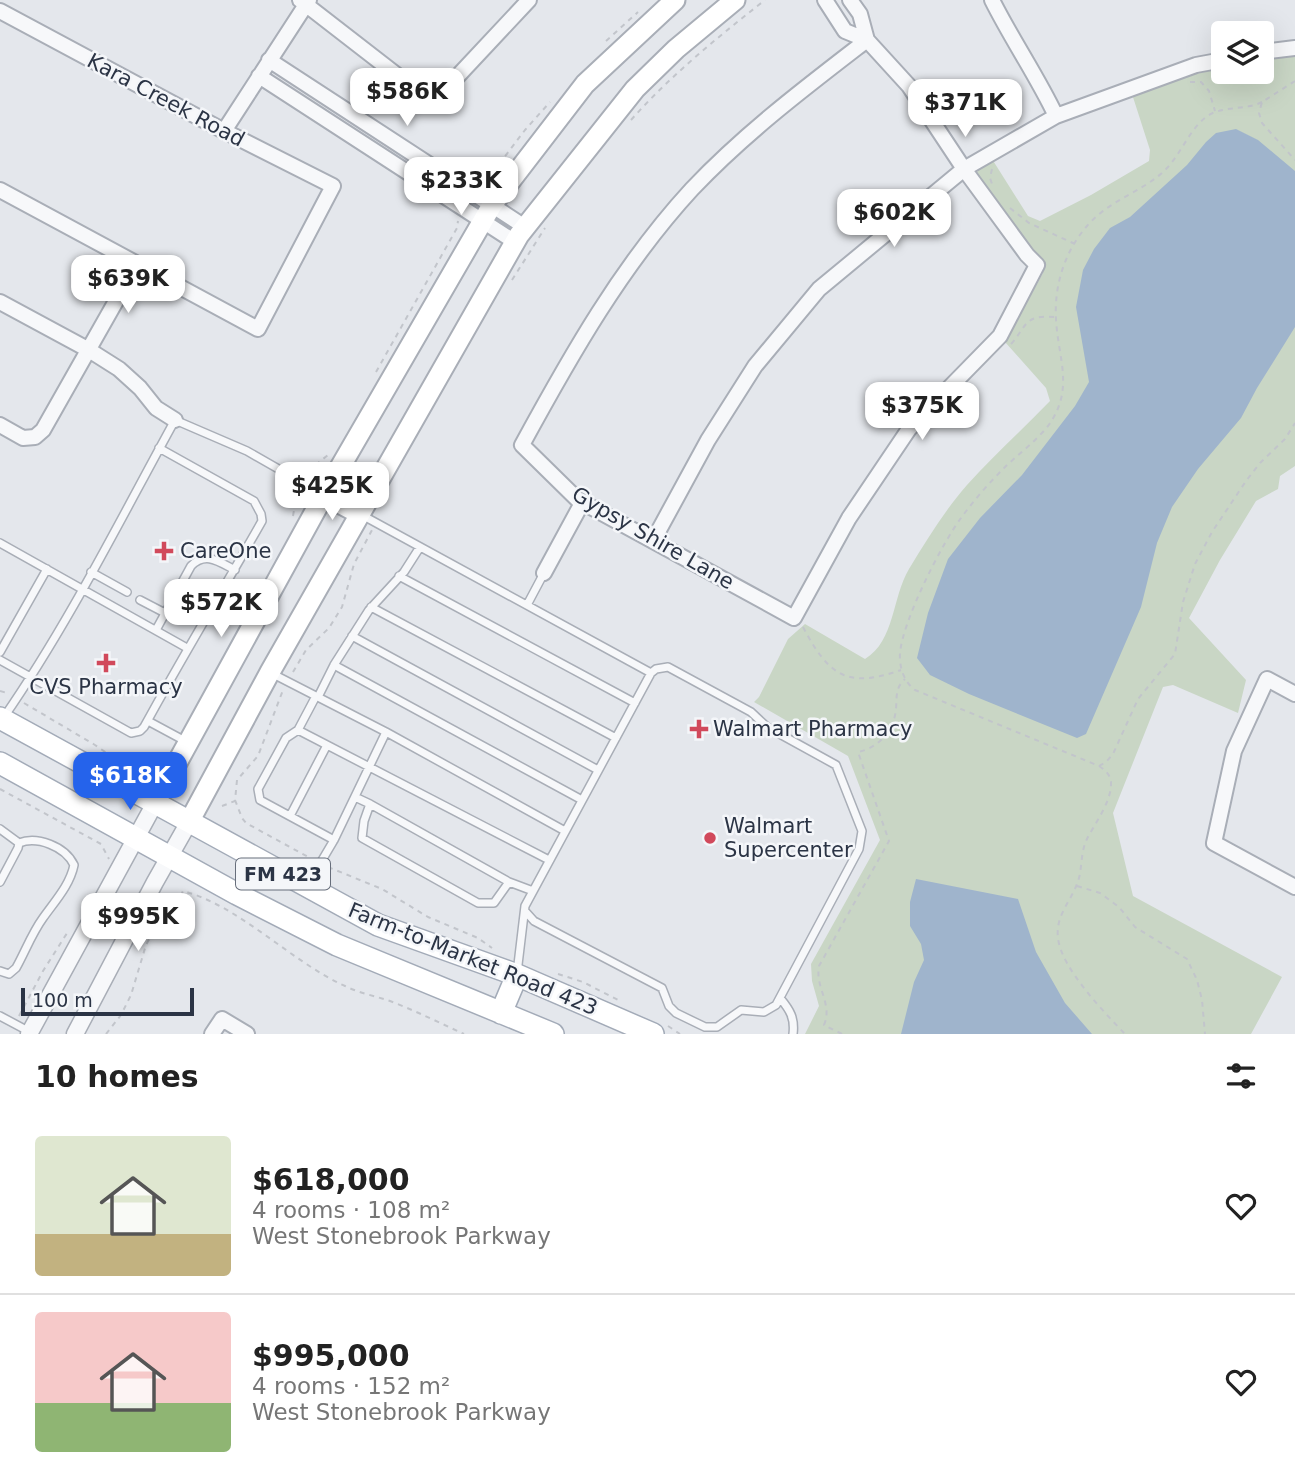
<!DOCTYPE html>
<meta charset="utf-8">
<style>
:root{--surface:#fff;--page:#f2f2f2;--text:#222;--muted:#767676;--line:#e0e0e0;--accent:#2563eb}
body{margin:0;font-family:"DejaVu Sans",sans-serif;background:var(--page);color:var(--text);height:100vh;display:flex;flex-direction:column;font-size:26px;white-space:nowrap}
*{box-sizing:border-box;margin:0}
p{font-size:23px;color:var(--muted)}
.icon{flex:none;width:38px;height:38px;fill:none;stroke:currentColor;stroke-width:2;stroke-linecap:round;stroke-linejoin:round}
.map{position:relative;height:1034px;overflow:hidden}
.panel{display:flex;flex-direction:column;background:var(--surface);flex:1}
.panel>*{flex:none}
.controls{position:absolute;left:1211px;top:21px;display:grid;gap:14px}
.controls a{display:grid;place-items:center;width:63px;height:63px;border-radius:7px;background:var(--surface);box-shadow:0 7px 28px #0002;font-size:35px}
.scale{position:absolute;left:21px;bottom:18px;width:173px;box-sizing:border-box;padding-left:7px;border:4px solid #2b3445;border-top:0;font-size:19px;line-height:24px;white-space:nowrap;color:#2b3445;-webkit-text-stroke:5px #f4f6f9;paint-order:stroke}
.price{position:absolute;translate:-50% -60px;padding:0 16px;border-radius:14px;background:#fff;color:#222;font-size:23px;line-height:46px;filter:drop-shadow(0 2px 4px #0008)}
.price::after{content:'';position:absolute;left:50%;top:42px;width:21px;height:16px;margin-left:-10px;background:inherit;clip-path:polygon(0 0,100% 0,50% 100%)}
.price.active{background:var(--accent);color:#fff}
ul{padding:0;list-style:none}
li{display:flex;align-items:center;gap:21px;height:175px;padding:0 35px}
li+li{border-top:2px solid var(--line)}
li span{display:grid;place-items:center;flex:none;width:196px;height:140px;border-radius:7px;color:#555}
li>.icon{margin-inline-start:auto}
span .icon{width:84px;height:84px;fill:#fffc;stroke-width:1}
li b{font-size:30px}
h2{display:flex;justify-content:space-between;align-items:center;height:84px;padding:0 35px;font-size:30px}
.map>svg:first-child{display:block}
</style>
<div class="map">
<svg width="1295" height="1034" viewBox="0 0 1295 1034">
<rect width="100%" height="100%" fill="#e4e7ec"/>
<path fill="#c9d6c5" d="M 1295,56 L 1295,466 L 1280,476 L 1278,489 L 1256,501 L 1220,560 L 1189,618 L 1246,680 L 1238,713 L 1173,685 L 1163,687 L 1113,813 L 1133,896 L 1282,977 L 1251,1034 L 805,1034 L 819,1006 L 812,981 L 811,964 L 880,840 L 848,756 L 754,702 L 759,697 L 788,639 L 805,624 L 865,659 C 895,641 892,597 909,569 C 926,541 945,510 967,485 C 993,456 1023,429 1050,401 L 1046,388 L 1005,342 L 1043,273 L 1043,265 L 977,177 L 977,172 L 983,164 L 992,159 L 1028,216 L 1040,221 L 1091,195 L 1149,161 L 1150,150 L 1132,94 L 1182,77 L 1223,68 L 1223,72 L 1262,72 L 1262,59 Z"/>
<path fill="#9fb4cc" d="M 1236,129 L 1258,140 L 1295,171 L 1295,327 L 1257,388 L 1241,418 L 1198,469 L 1172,507 L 1157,543 L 1141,607 L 1086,734 L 1077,738 L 969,694 L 930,675 L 917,658 L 928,613 L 948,559 L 980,518 L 1022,475 L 1075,406 L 1089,382 L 1076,307 L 1083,270 L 1094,249 L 1110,228 L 1130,217 L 1187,165 L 1206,142 L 1216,133 Z
M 916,879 L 1018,899 L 1036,952 L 1065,1003 L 1092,1034 L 901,1034 L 914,982 L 924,960 L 921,944 L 910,926 L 910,902 Z"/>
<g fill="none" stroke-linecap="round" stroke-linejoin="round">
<g stroke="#a9aeb7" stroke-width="10">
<path id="service" d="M 360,514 L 651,673
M 0,543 L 187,648
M 91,572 L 127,592
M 399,576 L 635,703
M 140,600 L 165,613
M 527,605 L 544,573
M 371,607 L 616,738
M 156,630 L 191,566 C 206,551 219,562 235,570
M 352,636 L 598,770
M 0,652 L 47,569
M 0,660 L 131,733 L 140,731 L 144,727 C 182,657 223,590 262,521 L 261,514 L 254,501 L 159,448
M 334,665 L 369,610 L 404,572 L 420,547
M 271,673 L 386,732 L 334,840 L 308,884
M 316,696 L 298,730 L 286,738 L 258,789 L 260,800 L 334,840
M 318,697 L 334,665 L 582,800
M 4,717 C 69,623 120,520 175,420 L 247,451 L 324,495
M 148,721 L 187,742
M 298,730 L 549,860
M 386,732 L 565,831
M 355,797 L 370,804 L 364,821 L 362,838 L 478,903 L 494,903 L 509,882 L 533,891
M 370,804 L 509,882
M 290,816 L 327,745
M 0,829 L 19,843 L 18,848 L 0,882
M 0,971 L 9,974 L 16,968 C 25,952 32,933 43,918 C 55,901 70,885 74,865 C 65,846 37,836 19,843
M 517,973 L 525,906 L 651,673 L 656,669 L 668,667 L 751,712 L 767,727 L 836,765 L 862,831 L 859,849 L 776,1005 L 764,1012 L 741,1010 L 717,1027 L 705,1027 L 676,1013 L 669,1006 L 662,988 L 534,921 L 525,911
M 780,998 C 790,1010 795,1018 793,1034
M 0,1016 L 30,1032"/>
</g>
<g stroke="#a9aeb7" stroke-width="18">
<path id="minor" d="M 300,0 L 411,86 L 435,91 L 456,78 L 529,0
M 825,0 L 845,31 L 867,40 L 909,86 L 964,169 L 1027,255 L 1037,265 L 1000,336 L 909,429 L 849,518 L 794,618 L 578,500 L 522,445 C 571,355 622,265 692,189 C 745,133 806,87 867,40
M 850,0 L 860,14 L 867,40
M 992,0 C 1012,40 1037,76 1056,116
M 0,11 L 224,131 L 333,186 L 258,329 L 0,190
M 1262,52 L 1295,48
M 269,60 L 525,227
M 259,76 L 515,242
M 224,131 L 309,0
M 0,302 L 89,350 L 119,369 L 140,388 L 156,408 L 175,420
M 0,425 L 23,438 L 35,437 L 43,430 L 137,264
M 653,541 L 708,440 L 755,366 L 819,289 L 964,169 L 1056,116 L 1196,65 L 1223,60
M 544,573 L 582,503
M 1295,694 L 1267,679 L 1234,751 L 1214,843 L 1295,887
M 212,1034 L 222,1019 L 247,1034"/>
</g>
<g stroke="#a9aeb7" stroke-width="19">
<path id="tertiary" d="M 29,1034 L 155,803
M 75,1034 L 155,882 L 189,822"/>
</g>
<g stroke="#a9aeb7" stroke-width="23">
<path id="secondary" d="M 324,495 L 360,514
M 155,803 L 324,495 L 492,205 L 585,84 L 675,0
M 189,822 L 270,672 L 519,235 L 635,89 L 676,49 L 735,0"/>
</g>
<g stroke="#a3abb8" stroke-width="24">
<path id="primary" d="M 0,718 L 378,925 L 517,975 L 653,1034
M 0,763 L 237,894 L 337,945 L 553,1034
M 501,1013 L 517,975"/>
</g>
<path stroke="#c2c5cb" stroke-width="2" stroke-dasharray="5 5" stroke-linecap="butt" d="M 606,41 L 638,12
M 1295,81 L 1262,102 L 1259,113 L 1262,123 L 1295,160
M 1190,82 L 1201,82 L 1209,91 L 1215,111
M 1262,102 C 1244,111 1222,105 1206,117 C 1188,131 1181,155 1164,171 C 1142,192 1109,200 1087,226 C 1065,251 1054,285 1056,319 C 1058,359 1075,389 1048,426 C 1036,441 1020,453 1006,466 C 990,482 974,500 961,518 C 941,545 903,620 900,653 C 899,667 904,682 915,690 L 1099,766 L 1106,762 L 1113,754 L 1138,699 L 1175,654 L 1183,602 L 1195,564 L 1212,532 L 1246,481 L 1260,463 L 1285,439 L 1295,423
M 631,120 C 671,75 718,37 765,0
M 992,169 L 990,178 L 992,184
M 487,180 L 525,130 L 550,102
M 1010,208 L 1029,223 L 1075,244
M 512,280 L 545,228
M 1011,344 C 1028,325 1023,315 1055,317
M 376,372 L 457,228 L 458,221
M 311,474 L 318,463 L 328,455
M 293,516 L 295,504 L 302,492
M 803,627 C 829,676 847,689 901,670
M 293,672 L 306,650 L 329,628 L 342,607 L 354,564 L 372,530
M 0,691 L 7,693
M 24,703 L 95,745 L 133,771 L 138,774 L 146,771
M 1099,766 C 1105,770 1110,774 1111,782 C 1112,802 1094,824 1086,841 C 1081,853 1082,866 1079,878 C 1073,900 1055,914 1058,938 C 1061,968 1104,1012 1125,1034
M 149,769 L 161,758
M 0,789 L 101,844 L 109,859
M 235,800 L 242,818 L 246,823 L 310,858
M 222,806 L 235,801 L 237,780 L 258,756 L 283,690
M 328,867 L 382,889 L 428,917 L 478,938 L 492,948
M 1077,886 L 1100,893 L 1119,907 L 1135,927 L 1187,959 L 1197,980 L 1202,1000 L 1205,1034
M 558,974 L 583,982 L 620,1001
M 19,1016 L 43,971 L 69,930
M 668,1026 L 680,1034
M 106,1034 L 121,1015 L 131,995 L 146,945 L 152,934 L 172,916 L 183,891 C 240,906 290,961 345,986 C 359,993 375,996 390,1001 C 416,1011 440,1023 464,1034
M 842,1034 L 824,1025 C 833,1004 815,988 819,966 L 889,841 L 858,752 C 878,748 894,731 896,709 C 897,697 895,688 905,679"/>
<use href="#service" stroke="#f7f8fa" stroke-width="7"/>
<use href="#minor" stroke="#f7f8fa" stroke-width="14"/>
<use href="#tertiary" stroke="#f7f8fa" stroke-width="16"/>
<use href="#secondary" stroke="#fff" stroke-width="19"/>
<use href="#primary" stroke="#fff" stroke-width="21"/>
</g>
<g fill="#d1495b" stroke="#f4f6f9" stroke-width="2.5">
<path d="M160.5 540.5h7v7h7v7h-7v7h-7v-7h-7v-7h7z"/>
<path d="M102.5 652.5h7v7h7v7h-7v7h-7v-7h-7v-7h7z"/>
<path d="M695.5 718.5h7v7h7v7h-7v7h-7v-7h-7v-7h7z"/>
<circle cx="710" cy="838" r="7"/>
</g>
<g text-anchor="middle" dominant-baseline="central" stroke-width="5" stroke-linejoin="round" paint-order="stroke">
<rect fill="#f4f6f9" stroke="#676e7b" stroke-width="2" x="236" y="858.5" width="94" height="31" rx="5"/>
<g font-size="19" font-weight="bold" fill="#2b3445">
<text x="283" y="874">FM 423</text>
</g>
<g font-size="21" fill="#2b3445" stroke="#f4f6f9">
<text transform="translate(166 100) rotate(28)">Kara Creek Road</text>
<text transform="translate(653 538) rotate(30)">Gypsy Shire Lane</text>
<text transform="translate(473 959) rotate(22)">Farm-to-Market Road 423</text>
</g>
<g font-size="21" fill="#2b3445" stroke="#f4f6f9" text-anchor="start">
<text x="180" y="551">CareOne</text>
<text x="106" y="687" text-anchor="middle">CVS Pharmacy</text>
<text x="713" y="729">Walmart Pharmacy</text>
<text x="724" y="826">Walmart<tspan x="724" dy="24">Supercenter</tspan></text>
</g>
</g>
</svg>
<div class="controls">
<a><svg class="icon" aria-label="layers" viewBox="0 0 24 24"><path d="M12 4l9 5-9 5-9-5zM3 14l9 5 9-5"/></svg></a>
</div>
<div class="scale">100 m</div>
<b class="price" style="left:407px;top:128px">$586K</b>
<b class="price" style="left:965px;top:139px">$371K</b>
<b class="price" style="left:461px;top:217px">$233K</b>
<b class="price" style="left:894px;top:249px">$602K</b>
<b class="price" style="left:128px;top:315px">$639K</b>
<b class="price" style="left:922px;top:442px">$375K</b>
<b class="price" style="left:332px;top:522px">$425K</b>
<b class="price" style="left:221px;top:639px">$572K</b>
<b class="price active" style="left:130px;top:812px">$618K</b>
<b class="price" style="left:138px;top:953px">$995K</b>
</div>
<section class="panel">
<h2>10 homes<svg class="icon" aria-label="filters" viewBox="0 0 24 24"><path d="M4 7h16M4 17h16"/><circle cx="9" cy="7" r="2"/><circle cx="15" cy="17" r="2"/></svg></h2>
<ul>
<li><span style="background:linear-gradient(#dfe7d0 70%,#c2b280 0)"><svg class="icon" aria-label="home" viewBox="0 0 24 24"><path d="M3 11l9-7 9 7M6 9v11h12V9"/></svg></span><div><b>$618,000</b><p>4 rooms · 108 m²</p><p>West Stonebrook Parkway</p></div><svg class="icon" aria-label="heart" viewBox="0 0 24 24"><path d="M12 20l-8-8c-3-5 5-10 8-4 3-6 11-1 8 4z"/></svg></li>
<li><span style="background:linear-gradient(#f6c9c9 65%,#8fb573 0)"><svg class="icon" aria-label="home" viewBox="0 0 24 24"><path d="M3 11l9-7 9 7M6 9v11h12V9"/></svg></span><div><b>$995,000</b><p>4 rooms · 152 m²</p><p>West Stonebrook Parkway</p></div><svg class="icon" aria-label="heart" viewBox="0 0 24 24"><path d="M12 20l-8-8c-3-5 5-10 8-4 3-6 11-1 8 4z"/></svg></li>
</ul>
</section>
